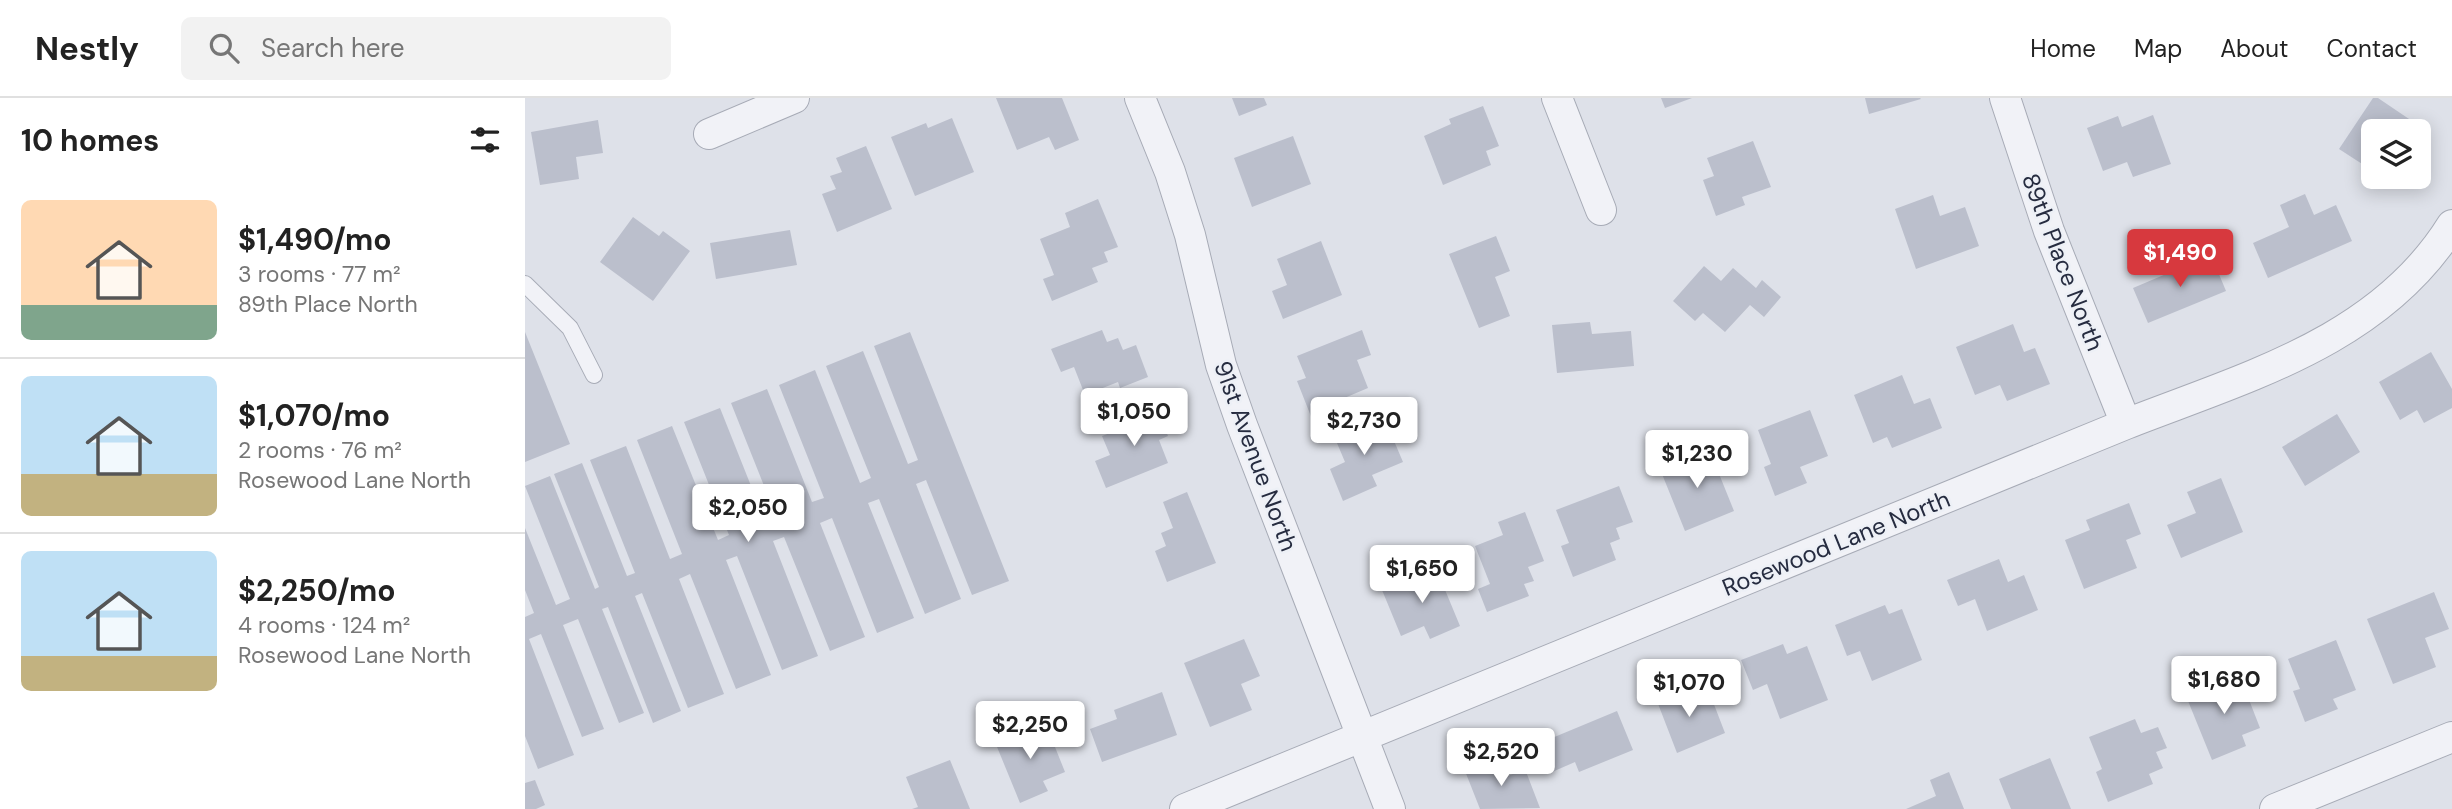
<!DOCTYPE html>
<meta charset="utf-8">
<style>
:root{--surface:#fff;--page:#f2f2f2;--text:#222;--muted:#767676;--line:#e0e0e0;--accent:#d7393e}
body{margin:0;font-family:"DM Sans",sans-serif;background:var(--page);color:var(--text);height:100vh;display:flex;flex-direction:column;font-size:26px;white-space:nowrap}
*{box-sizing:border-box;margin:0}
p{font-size:23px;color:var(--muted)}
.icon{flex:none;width:38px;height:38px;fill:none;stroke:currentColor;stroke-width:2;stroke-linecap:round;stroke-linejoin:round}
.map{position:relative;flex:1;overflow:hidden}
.details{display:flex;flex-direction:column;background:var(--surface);width:525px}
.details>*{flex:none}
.fabs{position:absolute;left:1836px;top:21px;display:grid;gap:14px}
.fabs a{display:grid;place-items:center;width:70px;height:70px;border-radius:10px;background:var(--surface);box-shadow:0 4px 18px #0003;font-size:35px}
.price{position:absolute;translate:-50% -60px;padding:0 16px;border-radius:7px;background:#fff;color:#222;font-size:23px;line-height:46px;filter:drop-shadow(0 2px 4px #0008)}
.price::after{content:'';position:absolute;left:50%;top:42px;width:21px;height:16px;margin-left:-10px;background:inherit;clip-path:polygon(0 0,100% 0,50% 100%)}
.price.on{background:var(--accent);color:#fff}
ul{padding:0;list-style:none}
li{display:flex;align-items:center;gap:21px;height:175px;padding:0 21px}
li+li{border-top:2px solid var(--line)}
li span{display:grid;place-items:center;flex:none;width:196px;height:140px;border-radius:10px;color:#555}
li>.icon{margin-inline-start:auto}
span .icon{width:84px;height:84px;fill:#fffc;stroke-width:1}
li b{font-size:30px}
h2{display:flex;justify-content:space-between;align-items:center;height:84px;padding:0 21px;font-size:30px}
header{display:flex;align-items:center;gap:42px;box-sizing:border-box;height:98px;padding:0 35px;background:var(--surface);border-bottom:2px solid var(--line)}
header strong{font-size:33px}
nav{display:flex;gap:38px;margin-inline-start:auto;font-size:24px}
.search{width:490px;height:63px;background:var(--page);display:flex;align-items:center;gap:18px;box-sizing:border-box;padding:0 24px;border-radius:10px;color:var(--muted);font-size:26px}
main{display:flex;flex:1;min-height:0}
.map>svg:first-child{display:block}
</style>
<header>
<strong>Nestly</strong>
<div class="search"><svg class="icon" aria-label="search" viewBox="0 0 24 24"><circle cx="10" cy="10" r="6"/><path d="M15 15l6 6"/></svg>Search here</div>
<nav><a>Home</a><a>Map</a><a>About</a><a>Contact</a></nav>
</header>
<main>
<section class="details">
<h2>10 homes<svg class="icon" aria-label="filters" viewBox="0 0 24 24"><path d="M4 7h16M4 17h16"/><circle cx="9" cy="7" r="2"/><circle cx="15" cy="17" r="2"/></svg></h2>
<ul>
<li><span style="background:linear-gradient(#ffd9b3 75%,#7fa58c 0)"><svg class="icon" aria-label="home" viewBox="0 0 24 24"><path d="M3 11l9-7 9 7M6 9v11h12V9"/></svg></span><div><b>$1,490/mo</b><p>3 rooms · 77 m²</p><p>89th Place North</p></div></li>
<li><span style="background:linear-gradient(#bfe0f5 70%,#c2b280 0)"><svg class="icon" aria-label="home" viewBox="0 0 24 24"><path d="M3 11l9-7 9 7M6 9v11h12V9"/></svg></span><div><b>$1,070/mo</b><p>2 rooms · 76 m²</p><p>Rosewood Lane North</p></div></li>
<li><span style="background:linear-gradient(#bfe0f5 75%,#c2b280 0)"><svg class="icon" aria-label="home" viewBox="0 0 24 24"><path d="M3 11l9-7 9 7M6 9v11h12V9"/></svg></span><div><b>$2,250/mo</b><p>4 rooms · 124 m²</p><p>Rosewood Lane North</p></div></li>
</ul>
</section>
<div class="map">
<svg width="1927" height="711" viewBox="0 0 1927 711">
<rect width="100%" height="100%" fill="#dee1e9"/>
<path fill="#bbbfcc" d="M 471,0 L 537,0 L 554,42 L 530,52 L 524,39 L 492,52 Z
M 707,0 L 739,0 L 742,7 L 714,18 Z
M 1136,0 L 1167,0 L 1140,10 Z
M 1340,0 L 1395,0 L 1396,1 L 1344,16 Z
M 1848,0 L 1853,0 L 1887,23 L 1880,33 L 1848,33 L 1848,73 L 1814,51 Z
M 958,8 L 974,48 L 961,53 L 966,67 L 918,87 L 899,38 L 926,26 L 924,21 Z
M 1628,17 L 1646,66 L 1608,79 L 1602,64 L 1578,73 L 1562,30 L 1593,18 L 1597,29 Z
M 427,20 L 449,74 L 390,98 L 366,39 L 401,25 L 403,30 Z
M 73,22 L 78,55 L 51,59 L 54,81 L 15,87 L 6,34 Z
M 768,38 L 786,86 L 727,109 L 709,60 Z
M 1228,43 L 1246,89 L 1217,99 L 1220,107 L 1191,118 L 1178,82 L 1189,78 L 1182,60 Z
M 341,48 L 367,111 L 312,134 L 297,96 L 311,91 L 305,78 L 317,74 L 311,60 Z
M 1856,79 L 1876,79 L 1870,88 Z
M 1780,96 L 1789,117 L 1811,107 L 1827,143 L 1743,180 L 1728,145 L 1764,129 L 1755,107 Z
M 1408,97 L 1415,118 L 1440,109 L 1454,148 L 1391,171 L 1370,111 Z
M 573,101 L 593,149 L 579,154 L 583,164 L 567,170 L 573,184 L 527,203 L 518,181 L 529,177 L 515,141 L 545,129 L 540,115 Z
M 108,119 L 134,138 L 138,133 L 165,153 L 128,203 L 75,164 Z
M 265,132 L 272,167 L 191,181 L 185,145 Z
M 971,138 L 985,173 L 970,179 L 985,218 L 954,230 L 924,156 Z
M 796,143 L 817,197 L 758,221 L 747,193 L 762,187 L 752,161 Z
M 1686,157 L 1701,193 L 1623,225 L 1608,190 Z
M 1179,168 L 1196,183 L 1208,170 L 1231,190 L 1237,182 L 1256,199 L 1239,219 L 1225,207 L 1200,234 L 1178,215 L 1170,223 L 1148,203 Z
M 1065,224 L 1067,236 L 1106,233 L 1109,268 L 1032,275 L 1027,227 Z
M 1488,226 L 1499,254 L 1510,250 L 1525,286 L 1482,303 L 1475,287 L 1450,297 L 1431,249 Z
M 577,232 L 582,244 L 593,240 L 598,252 L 611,247 L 623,279 L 595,290 L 593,284 L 560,297 L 549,269 L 536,274 L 526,251 Z
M 837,232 L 846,257 L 832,262 L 843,290 L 817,301 L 821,313 L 789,326 L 772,283 L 781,280 L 772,258 Z
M 0,234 L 45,346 L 0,364 Z
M 385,234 L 484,483 L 447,497 L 401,382 L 391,386 L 436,501 L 400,516 L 354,401 L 343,405 L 389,520 L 352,535 L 307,420 L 295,425 L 340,539 L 305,553 L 259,439 L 248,443 L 293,558 L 257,572 L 212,458 L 201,462 L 246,577 L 211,591 L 165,476 L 154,481 L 199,596 L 163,610 L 117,495 L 110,498 L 156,613 L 128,625 L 83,509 L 77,511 L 119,615 L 94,625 L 53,521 L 38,527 L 79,631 L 57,639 L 16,536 L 4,541 L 49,657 L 13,671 L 0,638 L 0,519 L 9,515 L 0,492 L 0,430 L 31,507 L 45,501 L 0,388 L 25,378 L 70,491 L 74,489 L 29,376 L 57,365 L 102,478 L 110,475 L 65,362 L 101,348 L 145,461 L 157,456 L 112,342 L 147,328 L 193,442 L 204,437 L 159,324 L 195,310 L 240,423 L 251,418 L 206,305 L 242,291 L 287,404 L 299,400 L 254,287 L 290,272 L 335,385 L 346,380 L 301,268 L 338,253 L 383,366 L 393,362 L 349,248 Z
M 1906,254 L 1927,291 L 1927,310 L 1899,325 L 1892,312 L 1875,322 L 1854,284 Z
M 1377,277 L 1389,306 L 1405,300 L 1417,330 L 1367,350 L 1362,339 L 1348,345 L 1329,297 Z
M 630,307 L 643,338 L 634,342 L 643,365 L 581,390 L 570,363 L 585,357 L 577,338 L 606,327 L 602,318 Z
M 1285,312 L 1303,358 L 1275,369 L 1282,385 L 1250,398 L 1239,369 L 1246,366 L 1233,332 Z
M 1812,316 L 1835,354 L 1780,388 L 1757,349 Z
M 858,317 L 878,364 L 847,377 L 852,388 L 818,403 L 805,371 L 820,364 L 809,338 Z
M 1184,351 L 1209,413 L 1160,433 L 1135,371 Z
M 1696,380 L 1718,434 L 1656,460 L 1642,427 L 1671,415 L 1662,394 Z
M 1094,388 L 1108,424 L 1091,430 L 1095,441 L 1085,445 L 1091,462 L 1048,479 L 1036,448 L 1044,445 L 1031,412 Z
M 662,394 L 691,465 L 642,484 L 630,453 L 641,448 L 636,435 L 648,430 L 638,404 Z
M 1604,405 L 1616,436 L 1601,442 L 1612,470 L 1559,491 L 1540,442 L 1565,432 L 1561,422 Z
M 1000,414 L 1019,463 L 1003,469 L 1009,483 L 999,486 L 1004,498 L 962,514 L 953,491 L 965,486 L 950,448 L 978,437 L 973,424 Z
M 1474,461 L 1483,484 L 1499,477 L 1513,512 L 1462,533 L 1450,501 L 1433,508 L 1422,482 Z
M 911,470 L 935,528 L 905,541 L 899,528 L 876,538 L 857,492 Z
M 1909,494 L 1924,531 L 1900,540 L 1911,569 L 1868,586 L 1842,521 Z
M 1360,507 L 1364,516 L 1377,511 L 1397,562 L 1347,583 L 1335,553 L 1322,558 L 1310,527 Z
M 719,541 L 735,578 L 716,586 L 727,612 L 685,629 L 659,565 Z
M 1811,542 L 1831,592 L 1808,601 L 1813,611 L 1780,624 L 1768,593 L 1775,591 L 1763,561 Z
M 1258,546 L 1262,556 L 1282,548 L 1303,602 L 1255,621 L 1242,586 L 1228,592 L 1216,562 Z
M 1714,576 L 1735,630 L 1717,637 L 1721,648 L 1687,662 L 1661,598 Z
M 1156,587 L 1164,604 L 1185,596 L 1200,635 L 1152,655 L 1130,598 Z
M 637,594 L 652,637 L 577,664 L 565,631 L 592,621 L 589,612 Z
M 1092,613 L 1108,652 L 1054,674 L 1050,664 L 1027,674 L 1015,645 Z
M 1610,621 L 1616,635 L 1633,629 L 1642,650 L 1631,654 L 1638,670 L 1624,676 L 1628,686 L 1583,704 L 1571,674 L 1577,671 L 1564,639 Z
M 520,624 L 540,674 L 518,683 L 523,693 L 495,705 L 470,644 Z
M 1525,660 L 1546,711 L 1486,711 L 1474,681 Z
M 970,661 L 978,680 L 1000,671 L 1015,710 L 955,711 L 940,673 Z
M 425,662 L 445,711 L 387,711 L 393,709 L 381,679 Z
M 1424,674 L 1439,711 L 1381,711 L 1411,698 L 1405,682 Z
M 10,682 L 20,707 L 11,711 L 0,711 L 0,685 Z"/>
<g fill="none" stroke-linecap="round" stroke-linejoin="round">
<g stroke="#a7abb6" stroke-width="18">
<path id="service" d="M 0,186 L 45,230 L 69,277"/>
</g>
<g stroke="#a7abb6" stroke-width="32">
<path id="minor" d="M 615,0 L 645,74 L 665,137 L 696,267 L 717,327 L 865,711
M 1032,0 L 1076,112
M 1480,0 L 1524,133 L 1601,326
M 184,36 L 269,0
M 660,711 L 1601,326 C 1721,279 1855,243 1927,127
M 1750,711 L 1927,639"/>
</g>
<use href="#service" stroke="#f1f2f7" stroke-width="16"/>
<use href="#minor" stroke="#f1f2f7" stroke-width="30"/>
</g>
<g text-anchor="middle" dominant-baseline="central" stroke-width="5" stroke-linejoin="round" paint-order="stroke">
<g font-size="24" fill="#262c40" stroke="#edf0f6">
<text transform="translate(1538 164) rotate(69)">89th Place North</text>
<text transform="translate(731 358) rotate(70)">91st Avenue North</text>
<text transform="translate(1311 445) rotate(-22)">Rosewood Lane North</text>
</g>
</g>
</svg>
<div class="fabs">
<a><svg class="icon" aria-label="layers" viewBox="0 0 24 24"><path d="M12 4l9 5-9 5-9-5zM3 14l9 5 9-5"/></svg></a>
</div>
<b class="price on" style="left:1655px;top:191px">$1,490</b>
<b class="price" style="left:609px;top:350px">$1,050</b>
<b class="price" style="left:839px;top:359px">$2,730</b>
<b class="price" style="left:1172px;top:392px">$1,230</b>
<b class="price" style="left:223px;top:446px">$2,050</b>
<b class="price" style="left:897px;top:507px">$1,650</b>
<b class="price" style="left:1699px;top:618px">$1,680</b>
<b class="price" style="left:1164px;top:621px">$1,070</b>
<b class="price" style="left:505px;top:663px">$2,250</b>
<b class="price" style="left:976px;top:690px">$2,520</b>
</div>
</main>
